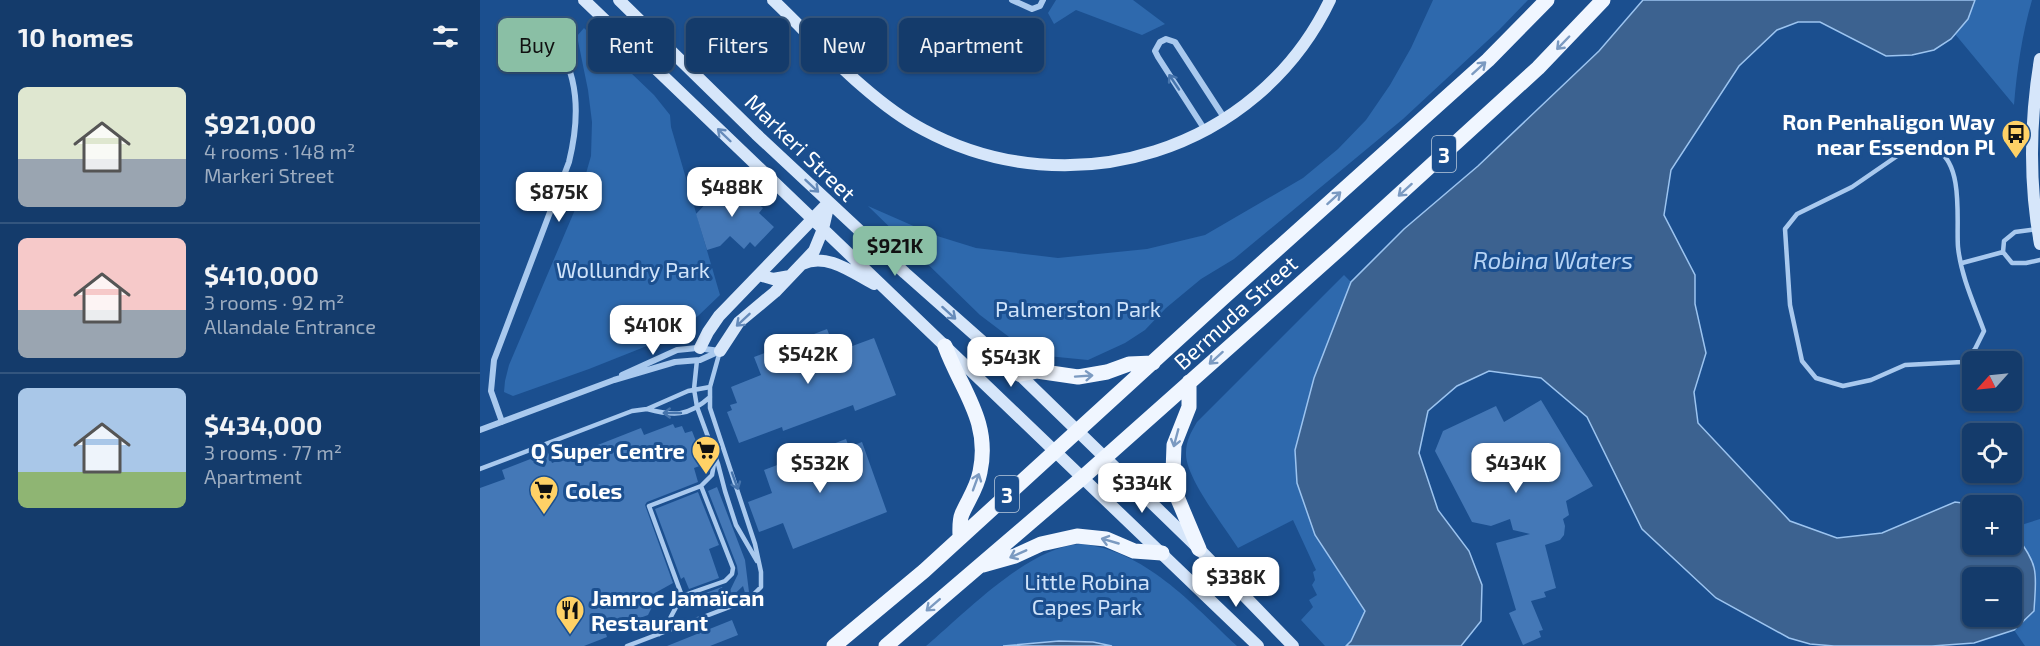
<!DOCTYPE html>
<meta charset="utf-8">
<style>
:root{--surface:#143b6b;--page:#214673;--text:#f1f3f6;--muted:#9dadc1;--line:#33557e;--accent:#8abfa5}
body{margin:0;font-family:"Exo 2",sans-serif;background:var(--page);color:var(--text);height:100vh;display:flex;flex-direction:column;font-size:22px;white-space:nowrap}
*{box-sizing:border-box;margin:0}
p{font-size:20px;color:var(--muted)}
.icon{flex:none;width:33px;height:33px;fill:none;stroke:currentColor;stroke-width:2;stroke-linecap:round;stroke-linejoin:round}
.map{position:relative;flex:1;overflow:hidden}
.panel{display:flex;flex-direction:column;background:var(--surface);width:480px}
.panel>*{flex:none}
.banner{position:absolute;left:18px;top:18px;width:570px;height:54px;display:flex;gap:12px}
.needle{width:39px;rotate:243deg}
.buttons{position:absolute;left:1482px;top:351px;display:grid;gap:12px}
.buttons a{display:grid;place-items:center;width:60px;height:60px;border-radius:9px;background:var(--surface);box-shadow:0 2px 4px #0004,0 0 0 2px var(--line);font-size:30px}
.price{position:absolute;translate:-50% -51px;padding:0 14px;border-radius:12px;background:#fff;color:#222;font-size:20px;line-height:39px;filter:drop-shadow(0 2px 3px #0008)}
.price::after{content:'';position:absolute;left:50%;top:36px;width:18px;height:14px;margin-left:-9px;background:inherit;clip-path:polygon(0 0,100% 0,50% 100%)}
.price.current{background:var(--accent);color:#111}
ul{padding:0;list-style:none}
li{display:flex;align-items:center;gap:18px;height:150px;padding:0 18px}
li+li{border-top:2px solid var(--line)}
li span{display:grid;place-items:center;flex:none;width:168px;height:120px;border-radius:9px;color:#555}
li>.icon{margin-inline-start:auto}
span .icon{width:72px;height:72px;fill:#fffc;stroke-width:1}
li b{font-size:26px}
h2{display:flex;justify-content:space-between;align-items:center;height:72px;padding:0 18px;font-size:26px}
.tag{padding:0 21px;border-radius:9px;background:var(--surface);box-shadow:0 2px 4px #0004,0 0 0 2px var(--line);font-size:21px;line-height:54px}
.tag.current{background:var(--accent);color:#111}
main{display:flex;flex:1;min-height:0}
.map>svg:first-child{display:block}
</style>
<main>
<section class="panel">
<h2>10 homes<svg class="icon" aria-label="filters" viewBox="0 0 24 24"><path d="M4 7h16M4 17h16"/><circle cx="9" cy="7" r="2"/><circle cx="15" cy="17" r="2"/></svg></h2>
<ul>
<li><span style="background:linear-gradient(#dfe7d0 60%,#9aa5b1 0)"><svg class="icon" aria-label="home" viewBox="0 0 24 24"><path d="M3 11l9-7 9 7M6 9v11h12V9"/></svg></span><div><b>$921,000</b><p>4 rooms · 148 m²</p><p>Markeri Street</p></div></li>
<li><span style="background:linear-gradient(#f6c9c9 60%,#9aa5b1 0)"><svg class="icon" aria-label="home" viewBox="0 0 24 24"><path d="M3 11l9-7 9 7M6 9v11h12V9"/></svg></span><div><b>$410,000</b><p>3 rooms · 92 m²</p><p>Allandale Entrance</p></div></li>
<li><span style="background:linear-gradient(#a9c7e8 70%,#8fb573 0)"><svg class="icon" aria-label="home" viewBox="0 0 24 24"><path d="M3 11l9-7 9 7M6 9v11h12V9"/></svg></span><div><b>$434,000</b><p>3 rooms · 77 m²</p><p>Apartment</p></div></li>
</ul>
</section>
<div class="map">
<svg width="1560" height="646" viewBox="0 0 1560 646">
<rect width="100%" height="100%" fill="#1b4f8f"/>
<path fill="#2e69ad" d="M 576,0 L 653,0 L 685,24 L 662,35 L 596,10 L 574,24 L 568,13 Z
M 953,0 L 1048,0 L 1019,30 L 923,119 L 754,259 L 721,279 L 686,308 L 665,330 L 645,343 L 608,360 L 557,355 L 541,346 L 500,315 L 388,206 L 454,235 L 496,248 L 578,258 L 667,249 L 725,235 L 823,178 L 858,149 L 886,120 L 910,85 L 931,48 Z
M 1495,0 L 1552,0 C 1542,35 1537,69 1534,105 L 1475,34 L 1488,19 Z
M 104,28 L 174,95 L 190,115 L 191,127 L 240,295 L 218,316 L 187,338 L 109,369 L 33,396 L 24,392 L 25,381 L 29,365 L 97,205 L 111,156 L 112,122 L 108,90 L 97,36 Z
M 864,275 L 871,282 L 834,378 L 815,450 L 817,483 L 835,535 L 885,612 L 871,641 L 866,646 L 845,646 L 821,620 L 833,607 L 829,600 L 837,595 L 832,585 L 835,580 L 833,572 L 836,570 L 813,520 L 758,548 C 744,526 705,477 706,453 C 706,441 711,432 717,422 Z
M 1560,519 L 1560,646 L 1545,646 L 1534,630 L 1554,611 C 1556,575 1560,567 1537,537 L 1538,526 Z
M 600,544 C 664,549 712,604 757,646 L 632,646 C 591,638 561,645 521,646 C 496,646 471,646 446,646 C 486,612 547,548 600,544 Z"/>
<path fill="#3c6290" stroke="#9cc4f0" stroke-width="1.5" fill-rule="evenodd" d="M 1163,0 L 1495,0 L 1488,19 L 1471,39 L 1454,50 L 1432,55 L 1406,56 L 1340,22 L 1318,22 L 1297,30 L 1259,66 L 1191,170 L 1184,215 L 1215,275 L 1215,304 L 1226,353 L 1214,392 L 1218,423 L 1310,521 L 1357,538 L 1402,533 L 1475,502 L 1498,505 L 1492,506 L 1492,544 L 1532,544 L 1532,522 L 1538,526 L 1537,537 C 1560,567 1556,575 1554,611 L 1534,630 L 1494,643 L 1452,646 L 1354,646 L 1330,644 L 1309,638 L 1236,598 L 1162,529 L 1107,417 L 1061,378 L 1009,371 L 977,386 L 948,411 L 939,453 L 958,510 L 989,551 L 1002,585 L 1001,621 L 981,646 L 866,646 L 871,641 L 885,611 L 835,535 L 817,483 L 815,450 L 834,378 L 871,282 L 924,229 L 998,166 L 1119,51 ZM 1492,578 L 1532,578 L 1532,616 L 1492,616 Z
M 579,641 L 613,642 L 632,646 L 523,646 Z"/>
<path fill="#4478b7" d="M 250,178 L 283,208 L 279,213 L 294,227 L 275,247 L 270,242 L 264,249 L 250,236 L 240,246 L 227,250 L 216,214 Z
M 347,329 L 356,352 L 394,338 L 416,395 L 375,411 L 373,405 L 303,431 L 302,427 L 259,443 L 247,412 L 252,410 L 250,405 L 257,403 L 251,387 L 281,375 L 274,357 Z
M 1061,400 L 1113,486 L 1086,501 L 1089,515 L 1083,519 L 1085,526 L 1084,535 L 1080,540 L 1065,545 L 1076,588 L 1064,592 L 1066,597 L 1051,601 L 1063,630 L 1059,631 L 1061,637 L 1043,645 L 1029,613 L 1036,610 L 1016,543 L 1050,534 L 1033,530 L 1030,519 L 1011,526 L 992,522 L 955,451 L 963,431 L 1016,406 L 1024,422 Z
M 193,424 L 195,428 L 202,426 L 205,433 L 212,431 L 225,464 L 214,468 L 218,482 L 167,502 L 165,505 L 193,583 L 175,593 L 177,597 L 168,615 L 125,631 L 127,637 L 104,646 L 0,646 L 0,488 L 25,479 L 22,470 L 53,458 L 52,456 L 67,450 L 72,463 L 161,428 L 164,435 Z
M 366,439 L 369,447 L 382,442 L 407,512 L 313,549 L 303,523 L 279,532 L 268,502 L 292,493 L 284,470 Z
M 237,487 L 265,560 L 269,592 L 265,593 L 263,586 L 243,605 L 258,574 L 257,566 L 228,491 Z
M 218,492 L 239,545 L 229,549 L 239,578 L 209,589 L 204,577 L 201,579 L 175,509 Z
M 242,587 L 246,598 L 221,608 L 217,596 Z
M 252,620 L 258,635 L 230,646 L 187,646 Z"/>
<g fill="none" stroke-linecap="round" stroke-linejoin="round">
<path stroke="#a9c9ee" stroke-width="4.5" d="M 1435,146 C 1442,148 1452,148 1458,151 C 1484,166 1476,223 1478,247 C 1481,276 1494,304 1504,331 L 1495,349 L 1482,362 L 1425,365 L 1391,380 L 1363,386 L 1336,378 L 1322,361 L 1310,305 L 1305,229 L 1317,214 L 1372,187 L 1423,152 Z
M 1557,229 L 1535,232 L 1524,241 L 1523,252 L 1532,263 L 1546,263 L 1560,260
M 1482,263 L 1523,252
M 217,360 L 214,389 L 217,407 L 238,464 L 245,491 L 256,525 L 277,561
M 167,409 C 193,416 208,417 230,397
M 0,469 L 131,419 L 152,411 L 167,409 L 208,391 L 230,387
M 221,486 L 232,475 L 235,458
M 179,634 L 187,624 L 202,596 L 245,581 L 252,574 L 253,568 L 221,486 L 169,506 L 202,596
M 147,646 L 268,600 L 281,587 L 281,572 L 275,544 L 230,408 L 230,387 L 240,351"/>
<path stroke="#a9c9ee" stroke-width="6" d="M 532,0 L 552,9 L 560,6 L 563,0
M 725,130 L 678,57 L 675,51 L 680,42 L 686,39 L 695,42 L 745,119
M 142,375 L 197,350 L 217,348 L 240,351
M 22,422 L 11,391 L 14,360 L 89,162 C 100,117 100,73 71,35
M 0,430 L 134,380 L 195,362 L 220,360 L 240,351"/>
<path stroke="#d6e6fa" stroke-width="12" d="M 104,0 L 778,646
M 139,0 L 276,134 L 425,273 L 539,374 L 719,549 L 813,646
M 293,0 C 338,43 390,102 444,130 C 591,209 778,151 850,0
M 1560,59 C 1550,120 1549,184 1560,244
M 322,264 C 347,252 373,273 394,284
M 279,275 L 293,279 L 310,276
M 220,348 L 228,332 L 239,316 L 349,202
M 240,351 L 259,322 L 295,292 L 334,251 L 343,229 L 349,203"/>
<path stroke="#f0f6ff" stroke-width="15" d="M 465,346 C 481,390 511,421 500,472 C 497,488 488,500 482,514 C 479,521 480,530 480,537
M 539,374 L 557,371 L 598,377 L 627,372 L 649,364 L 673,363
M 709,382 L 709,407 L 694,445 L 693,473 L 698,499 L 719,549
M 503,565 L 535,556 L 561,544 L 597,536 L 626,539 L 654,551 L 682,553
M 354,646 L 444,571 L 744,297 L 1008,60 L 1067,0
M 406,646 L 602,478 L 856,252 L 1058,68 L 1123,0"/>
</g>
<defs><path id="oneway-shaft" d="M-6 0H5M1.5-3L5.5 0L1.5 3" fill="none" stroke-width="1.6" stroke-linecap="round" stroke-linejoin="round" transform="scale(1.5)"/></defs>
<g stroke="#7b9ac1">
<use href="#oneway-shaft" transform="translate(1083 43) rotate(134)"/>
<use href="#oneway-shaft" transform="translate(999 68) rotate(-42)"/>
<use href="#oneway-shaft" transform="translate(925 190) rotate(138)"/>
<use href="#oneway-shaft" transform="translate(854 198) rotate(-42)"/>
<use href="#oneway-shaft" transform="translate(736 358) rotate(138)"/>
<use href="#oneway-shaft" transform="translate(604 376) rotate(-4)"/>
<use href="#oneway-shaft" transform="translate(696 438) rotate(105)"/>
<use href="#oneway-shaft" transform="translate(496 482) rotate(-70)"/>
<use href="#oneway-shaft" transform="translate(630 541) rotate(-164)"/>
<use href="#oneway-shaft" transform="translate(538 554) rotate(156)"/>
<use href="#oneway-shaft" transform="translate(453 605) rotate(139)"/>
</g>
<g stroke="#4674ac">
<use href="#oneway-shaft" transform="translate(694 82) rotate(-124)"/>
<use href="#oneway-shaft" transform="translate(192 413) rotate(-180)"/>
<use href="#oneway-shaft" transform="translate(255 481) rotate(70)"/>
</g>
<g stroke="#668bba">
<use href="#oneway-shaft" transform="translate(244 135) rotate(-136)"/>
<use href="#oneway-shaft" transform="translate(332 186) rotate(43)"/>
<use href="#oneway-shaft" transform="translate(469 313) rotate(42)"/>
<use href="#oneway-shaft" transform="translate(263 320) rotate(137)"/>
</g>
<defs>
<g id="bus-pin" transform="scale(1.5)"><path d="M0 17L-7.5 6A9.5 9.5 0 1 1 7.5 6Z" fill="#ffd166" stroke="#1b4f8f"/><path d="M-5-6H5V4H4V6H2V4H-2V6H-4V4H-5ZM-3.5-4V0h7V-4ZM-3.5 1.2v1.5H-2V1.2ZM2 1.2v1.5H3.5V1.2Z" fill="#111"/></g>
<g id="supermarket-pin" transform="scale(1.5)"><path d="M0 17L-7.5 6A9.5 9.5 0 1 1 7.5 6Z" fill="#ffd166" stroke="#1b4f8f"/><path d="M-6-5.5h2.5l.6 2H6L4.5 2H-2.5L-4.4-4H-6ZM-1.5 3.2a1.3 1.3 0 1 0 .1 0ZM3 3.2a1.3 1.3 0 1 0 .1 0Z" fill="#111"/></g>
<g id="restaurant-pin" transform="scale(1.5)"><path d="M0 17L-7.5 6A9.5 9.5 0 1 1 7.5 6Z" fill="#ffd166" stroke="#1b4f8f"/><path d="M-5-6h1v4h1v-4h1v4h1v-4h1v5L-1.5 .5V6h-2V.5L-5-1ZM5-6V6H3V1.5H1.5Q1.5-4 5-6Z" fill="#111"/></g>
</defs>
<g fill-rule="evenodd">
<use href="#bus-pin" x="1536" y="134"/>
<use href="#supermarket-pin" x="226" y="450"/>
<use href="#supermarket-pin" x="64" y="490"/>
<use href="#restaurant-pin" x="90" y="610"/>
</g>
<g text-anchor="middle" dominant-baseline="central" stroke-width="6" stroke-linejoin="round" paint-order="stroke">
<g fill="#1b4f8f" stroke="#bbcadd" stroke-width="1.5">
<rect x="952" y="136" width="24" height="36" rx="4.5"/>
<rect x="515" y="476" width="24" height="36" rx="4.5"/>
</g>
<g font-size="21" font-weight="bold" fill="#fff">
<text x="964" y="154">3</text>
<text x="527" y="494">3</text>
</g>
<g font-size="22" font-weight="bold" fill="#fff" stroke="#1b4f8f" text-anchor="end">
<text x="1515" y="121">Ron Penhaligon Way<tspan x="1515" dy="25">near Essendon Pl</tspan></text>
<text x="205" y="450">Q Super Centre</text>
<text x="85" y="490" text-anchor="start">Coles</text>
<text x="111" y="597" text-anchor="start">Jamroc Jamaïcan<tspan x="111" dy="25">Restaurant</tspan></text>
</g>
<g font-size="22" fill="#fff" stroke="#1b4f8f">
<text transform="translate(321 147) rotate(44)">Markeri Street</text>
<text transform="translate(755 312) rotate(-42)">Bermuda Street</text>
</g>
<g font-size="22" fill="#cfe3fa" stroke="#1b4f8f">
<text x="153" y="269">Wollundry Park</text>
<text x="598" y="308">Palmerston Park</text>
<text x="607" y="581">Little Robina<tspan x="607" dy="25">Capes Park</tspan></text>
</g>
<g font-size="24" font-style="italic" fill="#b5d3f5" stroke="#1b4f8f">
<text x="1073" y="259">Robina Waters</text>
</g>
</g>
</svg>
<div class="buttons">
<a><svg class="needle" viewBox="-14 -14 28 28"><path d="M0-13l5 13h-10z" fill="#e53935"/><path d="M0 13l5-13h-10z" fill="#9dadc1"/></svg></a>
<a><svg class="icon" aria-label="locate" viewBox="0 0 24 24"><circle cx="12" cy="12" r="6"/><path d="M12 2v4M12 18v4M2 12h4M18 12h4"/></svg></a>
<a>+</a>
<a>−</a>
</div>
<b class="price" style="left:252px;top:218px">$488K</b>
<b class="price" style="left:79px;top:223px">$875K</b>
<b class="price current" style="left:415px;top:277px">$921K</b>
<b class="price" style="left:173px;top:356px">$410K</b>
<b class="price" style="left:328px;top:385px">$542K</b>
<b class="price" style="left:531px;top:388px">$543K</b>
<b class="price" style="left:340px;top:494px">$532K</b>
<b class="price" style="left:1036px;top:494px">$434K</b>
<b class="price" style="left:662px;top:514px">$334K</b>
<b class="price" style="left:756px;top:608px">$338K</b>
<div class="banner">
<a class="tag current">Buy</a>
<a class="tag">Rent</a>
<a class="tag">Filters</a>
<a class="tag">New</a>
<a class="tag">Apartment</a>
</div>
</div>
</main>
